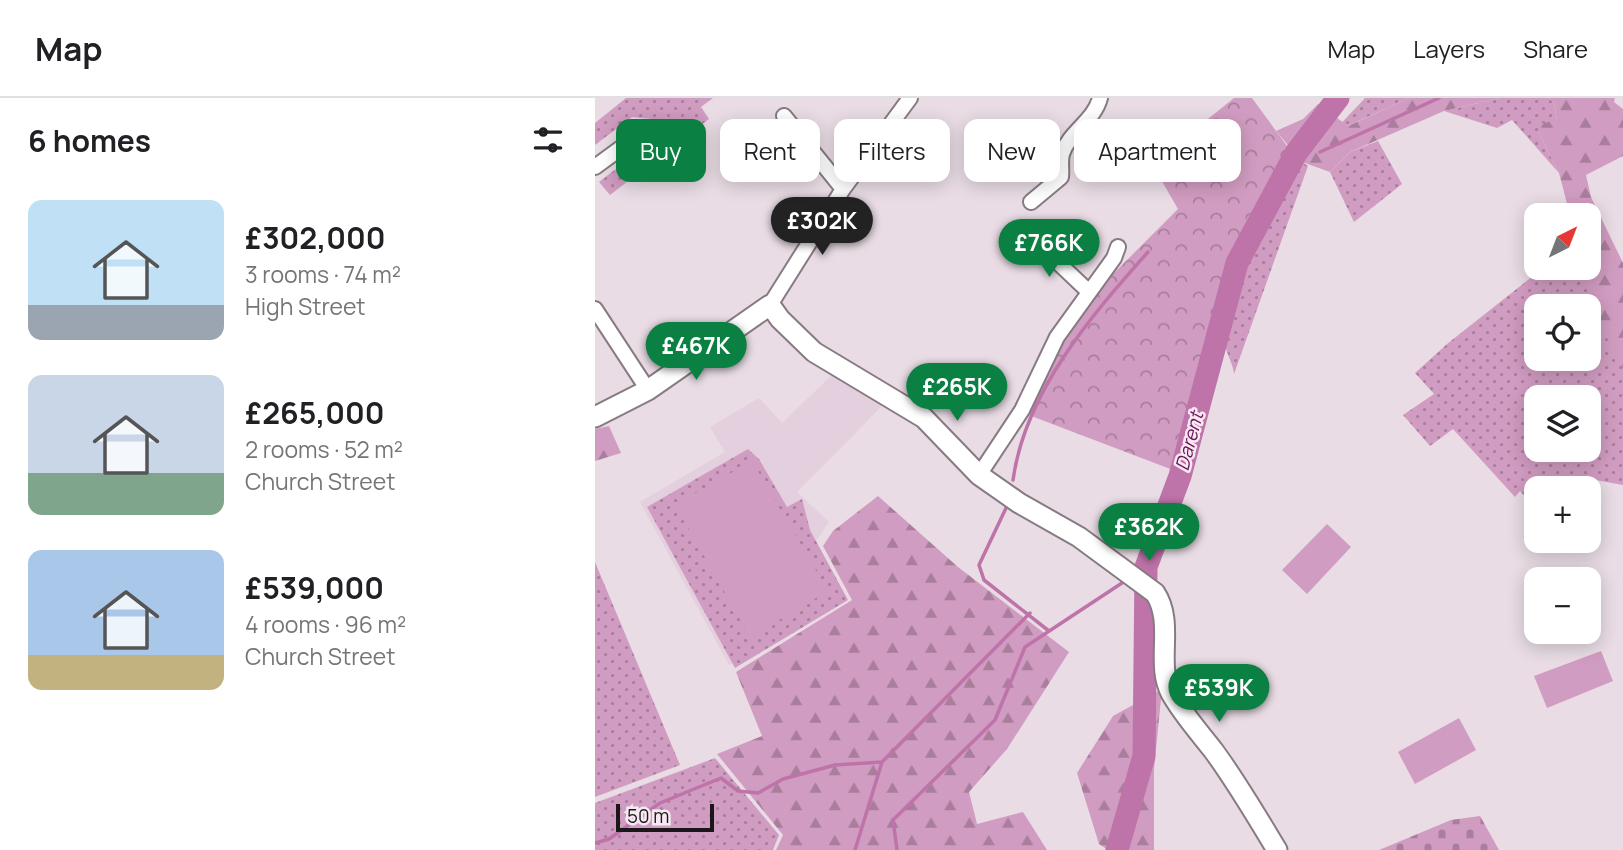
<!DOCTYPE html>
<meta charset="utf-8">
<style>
:root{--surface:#fff;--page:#f6f6f6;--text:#202124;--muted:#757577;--line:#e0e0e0;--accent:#0b8043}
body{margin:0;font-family:Manrope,sans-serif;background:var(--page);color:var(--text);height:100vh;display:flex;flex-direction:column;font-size:26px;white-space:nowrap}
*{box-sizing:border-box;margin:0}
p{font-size:23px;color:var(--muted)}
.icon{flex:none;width:38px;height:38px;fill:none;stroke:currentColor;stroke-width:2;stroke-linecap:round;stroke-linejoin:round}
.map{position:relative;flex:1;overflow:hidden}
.details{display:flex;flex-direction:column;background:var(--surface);width:595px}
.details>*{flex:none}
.banner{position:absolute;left:21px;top:21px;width:665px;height:63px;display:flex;gap:14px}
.needle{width:46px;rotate:42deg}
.buttons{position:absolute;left:929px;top:105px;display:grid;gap:14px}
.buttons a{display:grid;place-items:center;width:77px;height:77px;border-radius:14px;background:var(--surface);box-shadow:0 4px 18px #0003;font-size:35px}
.scale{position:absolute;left:21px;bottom:18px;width:98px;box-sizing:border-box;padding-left:7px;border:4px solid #1b1619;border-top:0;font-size:19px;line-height:24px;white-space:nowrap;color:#1b1619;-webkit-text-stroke:5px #f7e9f2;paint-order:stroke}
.price{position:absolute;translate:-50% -60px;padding:0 16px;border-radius:24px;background:var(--accent);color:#fff;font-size:23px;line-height:46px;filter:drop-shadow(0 2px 4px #0008)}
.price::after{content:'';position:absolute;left:50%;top:42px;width:21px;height:16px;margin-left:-10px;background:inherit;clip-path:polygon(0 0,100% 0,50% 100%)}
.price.selected{background:#222;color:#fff}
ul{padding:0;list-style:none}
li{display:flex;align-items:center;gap:21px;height:175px;padding:0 28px}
li span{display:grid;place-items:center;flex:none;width:196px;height:140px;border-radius:14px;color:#555}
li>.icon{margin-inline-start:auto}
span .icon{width:84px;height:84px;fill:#fffc;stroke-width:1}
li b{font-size:30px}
h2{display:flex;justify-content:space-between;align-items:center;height:84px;padding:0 28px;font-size:30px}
.chip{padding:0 24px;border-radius:14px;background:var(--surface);box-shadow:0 4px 18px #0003;font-size:24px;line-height:63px}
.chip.selected{background:var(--accent);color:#fff}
header{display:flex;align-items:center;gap:42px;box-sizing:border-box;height:98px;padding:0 35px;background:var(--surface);border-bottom:2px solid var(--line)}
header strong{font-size:33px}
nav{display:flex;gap:38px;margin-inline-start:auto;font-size:24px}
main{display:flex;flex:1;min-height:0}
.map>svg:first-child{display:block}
</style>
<header>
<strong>Map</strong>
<nav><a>Map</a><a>Layers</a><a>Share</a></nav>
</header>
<main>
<section class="details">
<h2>6 homes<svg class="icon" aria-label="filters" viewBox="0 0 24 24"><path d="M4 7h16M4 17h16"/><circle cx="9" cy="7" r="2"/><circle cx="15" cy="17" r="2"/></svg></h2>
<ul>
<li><span style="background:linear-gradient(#bfe0f5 75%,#9aa5b1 0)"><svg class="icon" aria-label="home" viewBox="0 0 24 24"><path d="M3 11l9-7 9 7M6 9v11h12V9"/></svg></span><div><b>£302,000</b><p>3 rooms · 74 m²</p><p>High Street</p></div></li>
<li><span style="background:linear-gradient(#c9d6e8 70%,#7fa58c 0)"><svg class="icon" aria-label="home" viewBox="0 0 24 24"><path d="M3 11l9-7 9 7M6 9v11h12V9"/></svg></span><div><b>£265,000</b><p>2 rooms · 52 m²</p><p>Church Street</p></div></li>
<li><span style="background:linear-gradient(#a9c7e8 75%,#c2b280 0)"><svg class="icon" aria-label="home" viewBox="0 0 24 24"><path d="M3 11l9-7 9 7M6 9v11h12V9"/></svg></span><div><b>£539,000</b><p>4 rooms · 96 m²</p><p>Church Street</p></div></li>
</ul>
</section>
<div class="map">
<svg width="1028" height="752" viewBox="0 0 1028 752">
<defs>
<pattern id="grass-dots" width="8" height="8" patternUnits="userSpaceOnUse" patternTransform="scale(1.75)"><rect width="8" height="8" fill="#d19cc1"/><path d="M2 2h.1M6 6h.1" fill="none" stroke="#a97e9c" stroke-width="1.8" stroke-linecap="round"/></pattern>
<pattern id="forest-firs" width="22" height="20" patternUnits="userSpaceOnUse" patternTransform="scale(1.75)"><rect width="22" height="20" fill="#d19cc1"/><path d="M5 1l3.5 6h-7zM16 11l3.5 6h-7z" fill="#a97e9c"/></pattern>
<pattern id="cemetery-stones" width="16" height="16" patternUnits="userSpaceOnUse" patternTransform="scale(1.75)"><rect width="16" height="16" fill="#d19cc1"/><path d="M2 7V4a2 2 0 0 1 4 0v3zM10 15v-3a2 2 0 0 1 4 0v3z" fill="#a97e9c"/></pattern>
<pattern id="park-crowns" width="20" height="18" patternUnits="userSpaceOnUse" patternTransform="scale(1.75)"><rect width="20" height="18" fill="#d19cc1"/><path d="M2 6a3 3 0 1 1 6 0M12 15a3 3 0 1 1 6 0" fill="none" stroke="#a97e9c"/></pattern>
</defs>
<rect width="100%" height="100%" fill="#e9dce5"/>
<path fill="#e3cfdd" d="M 238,276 L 247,285 L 292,303 L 202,394 L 234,424 L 221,443 L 250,497 L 134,567 L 45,404 L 130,354 L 115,329 L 164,300 L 187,325 Z"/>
<path fill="url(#grass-dots)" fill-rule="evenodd" d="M 31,0 L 118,0 L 106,9 L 114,21 L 15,97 L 4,84 L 56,44 L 57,21 L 37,19 L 0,47 L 0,25 Z
M 770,0 L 814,0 L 737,35 Z
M 905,0 L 954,0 L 959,5 L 962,22 L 943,33 L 964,75 L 917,22 L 902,30 L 849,13 Z
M 783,43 L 807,86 L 759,124 L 735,74 L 755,54 Z
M 707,64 L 713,68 L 639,276 C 638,264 628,251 630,240 C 635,186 672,106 707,64 Z
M 948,170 L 994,170 L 1028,227 L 1028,387 L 995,381 L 971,390 L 942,390 L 940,409 L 925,393 L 920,399 L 858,331 L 835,348 L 808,317 L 839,296 L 820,275 L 852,246 ZM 942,208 L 994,208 L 994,261 L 942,261 ZM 942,299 L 994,299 L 994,352 L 942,352 Z
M 153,351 L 164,361 L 192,409 L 207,401 L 215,432 L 253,502 L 140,570 L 52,409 Z
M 0,464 L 85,667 L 0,699 Z
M 120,660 L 184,737 L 178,752 L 0,752 L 0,705 Z"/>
<path fill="url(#forest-firs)" d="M 814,0 L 905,0 L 849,13 L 755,54 L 735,74 L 707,64 L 681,33 L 708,21 L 723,6 L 753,28 Z
M 954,0 L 1020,0 L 1019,4 L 1028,11 L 1028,58 L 991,77 L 996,99 L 1028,165 L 1028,271 L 995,206 L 994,186 L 989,170 L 994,170 L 994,117 L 975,117 L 964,75 L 943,33 L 945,26 L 962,22 L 959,5 Z
M 14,328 L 26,355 L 0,363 L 0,331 Z
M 283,398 L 363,469 L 474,554 L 412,651 L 374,694 L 382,726 L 428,714 L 452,752 L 181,752 L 188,737 L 122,656 L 167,638 L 141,574 L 257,502 L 228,448 L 238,433 Z
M 567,591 L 559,671 L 559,752 L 513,752 L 504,746 L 482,675 L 518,618 Z"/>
<path fill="url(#cemetery-stones)" d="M 885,718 L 904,752 L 784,752 L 856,722 Z"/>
<path fill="url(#park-crowns)" d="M 639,0 L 657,0 L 695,52 L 668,108 L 636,163 L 578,372 L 431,316 L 467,242 L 509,185 L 583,111 L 557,66 Z"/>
<path fill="#d19cc1" d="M 157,363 L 233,493 L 155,539 L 80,407 Z
M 732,426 L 756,449 L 712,496 L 687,472 Z
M 1006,553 L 1018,583 L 952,610 L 939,578 Z
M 864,620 L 881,652 L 820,686 L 803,654 Z"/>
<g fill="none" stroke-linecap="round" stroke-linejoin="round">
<path stroke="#be73a9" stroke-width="3.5" d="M 725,54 L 844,0
M 418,382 C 430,294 496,218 553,154
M 412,408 L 384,467 L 389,482 L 454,533
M 543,474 L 551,469
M 0,745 L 14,741 L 65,705 L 126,680 L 143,693 L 163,695 L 188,681 L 240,667 L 287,664
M 260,752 L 287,664 L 435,515
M 302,752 L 298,722 L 400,622 L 430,549 L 530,483"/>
<path stroke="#be73a9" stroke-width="23" d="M 522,752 L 549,658 L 551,469 L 585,378 L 642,165 L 701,55 L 743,0"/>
<g stroke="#877b83" stroke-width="18">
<path id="street" d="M 189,18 L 248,91
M 0,69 L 45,36
M 436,104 L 466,79 C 467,72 465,63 467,56 C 474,34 499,23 505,0
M 419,145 L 434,137 L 493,193
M 175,207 L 248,91 L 315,0
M 0,211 L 53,292
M 384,377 L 427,312 L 462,239 L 519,160 L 523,149"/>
</g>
<g stroke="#877b83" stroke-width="23">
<path id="secondary" d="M 0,319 L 53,292 L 175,207 L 185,221 L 219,254 L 329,320 L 384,377 L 424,405 L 484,439 L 560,495 C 580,525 560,565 576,595 C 587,615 604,634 618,652 C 641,683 662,719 682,752"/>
</g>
<use href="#street" stroke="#fff" stroke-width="14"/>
<use href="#secondary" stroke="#fff" stroke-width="19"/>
</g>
<g text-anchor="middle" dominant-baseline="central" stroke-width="5" stroke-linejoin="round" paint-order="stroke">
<g font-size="19" font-style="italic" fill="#6d115b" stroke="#f7e9f2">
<text transform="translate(594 343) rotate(-75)">Darent</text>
</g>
</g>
</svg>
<div class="buttons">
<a><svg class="needle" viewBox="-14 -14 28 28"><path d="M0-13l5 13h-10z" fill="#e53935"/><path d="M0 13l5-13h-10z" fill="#757577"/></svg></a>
<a><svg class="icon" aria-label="locate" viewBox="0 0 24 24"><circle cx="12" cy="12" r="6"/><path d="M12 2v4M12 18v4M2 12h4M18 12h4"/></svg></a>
<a><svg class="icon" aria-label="layers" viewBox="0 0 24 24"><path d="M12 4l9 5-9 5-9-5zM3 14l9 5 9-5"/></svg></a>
<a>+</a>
<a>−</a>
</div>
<div class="scale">50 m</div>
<b class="price selected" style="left:227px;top:159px">£302K</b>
<b class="price" style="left:454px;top:181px">£766K</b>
<b class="price" style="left:101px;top:284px">£467K</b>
<b class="price" style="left:362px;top:325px">£265K</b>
<b class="price" style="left:554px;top:465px">£362K</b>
<b class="price" style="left:624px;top:626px">£539K</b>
<div class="banner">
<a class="chip selected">Buy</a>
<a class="chip">Rent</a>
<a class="chip">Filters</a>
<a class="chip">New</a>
<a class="chip">Apartment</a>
</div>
</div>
</main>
